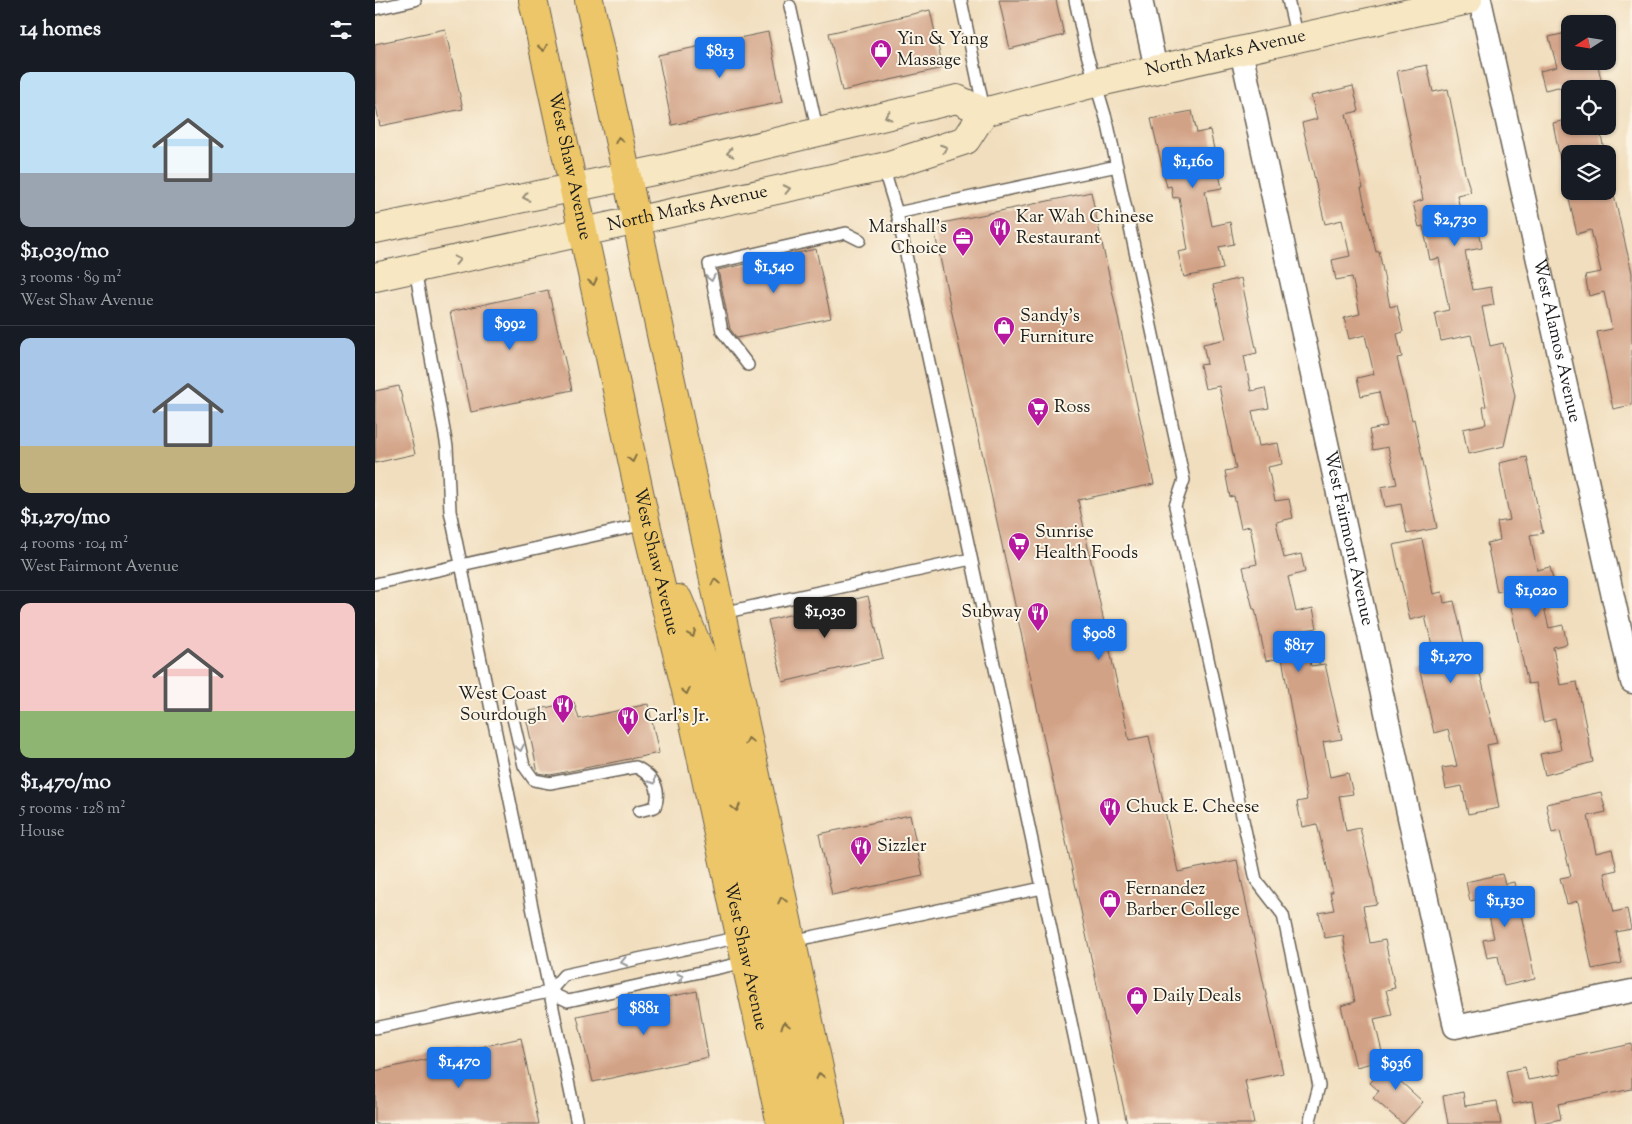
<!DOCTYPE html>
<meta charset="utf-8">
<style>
:root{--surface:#171b24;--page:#20242c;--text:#f1f3f6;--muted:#9ea1a6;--line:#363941;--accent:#1a73e8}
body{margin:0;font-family:"Sorts Mill Goudy",serif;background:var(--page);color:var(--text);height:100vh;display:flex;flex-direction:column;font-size:19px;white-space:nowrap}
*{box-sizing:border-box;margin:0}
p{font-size:16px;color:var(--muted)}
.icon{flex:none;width:28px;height:28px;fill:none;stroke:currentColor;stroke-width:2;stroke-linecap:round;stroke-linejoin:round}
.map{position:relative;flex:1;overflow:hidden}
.panel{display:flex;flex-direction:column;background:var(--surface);width:375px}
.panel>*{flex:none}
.needle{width:32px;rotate:258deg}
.fabs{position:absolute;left:1186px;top:15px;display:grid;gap:10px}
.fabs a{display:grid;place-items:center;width:55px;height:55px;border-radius:10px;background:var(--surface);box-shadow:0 1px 4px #0004;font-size:25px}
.price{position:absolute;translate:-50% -42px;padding:0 11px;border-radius:5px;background:var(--accent);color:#fff;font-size:16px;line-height:32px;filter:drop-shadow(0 1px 2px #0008)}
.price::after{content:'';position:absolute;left:50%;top:30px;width:15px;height:11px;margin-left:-8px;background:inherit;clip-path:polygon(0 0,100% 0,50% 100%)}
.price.on{background:#222;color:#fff}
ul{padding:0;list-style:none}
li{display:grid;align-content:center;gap:10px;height:265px;padding:0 20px}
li+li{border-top:1px solid var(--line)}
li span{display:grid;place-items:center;height:155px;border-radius:10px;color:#555}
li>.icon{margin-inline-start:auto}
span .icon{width:90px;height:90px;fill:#fffc;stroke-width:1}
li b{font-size:21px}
h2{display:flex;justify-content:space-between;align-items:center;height:60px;padding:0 20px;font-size:21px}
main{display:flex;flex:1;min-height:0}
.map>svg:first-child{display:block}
</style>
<main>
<section class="panel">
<h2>14 homes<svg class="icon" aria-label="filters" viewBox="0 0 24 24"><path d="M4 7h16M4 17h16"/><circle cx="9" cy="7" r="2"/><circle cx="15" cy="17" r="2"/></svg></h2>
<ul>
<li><span style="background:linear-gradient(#bfe0f5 65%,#9aa5b1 0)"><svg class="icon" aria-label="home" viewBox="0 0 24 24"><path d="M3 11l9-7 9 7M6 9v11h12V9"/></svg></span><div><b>$1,030/mo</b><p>3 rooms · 89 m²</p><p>West Shaw Avenue</p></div></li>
<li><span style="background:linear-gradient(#a9c7e8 70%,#c2b280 0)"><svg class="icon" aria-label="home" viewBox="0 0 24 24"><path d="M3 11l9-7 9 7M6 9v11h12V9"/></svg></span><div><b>$1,270/mo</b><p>4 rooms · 104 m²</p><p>West Fairmont Avenue</p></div></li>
<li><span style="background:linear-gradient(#f6c9c9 70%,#8fb573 0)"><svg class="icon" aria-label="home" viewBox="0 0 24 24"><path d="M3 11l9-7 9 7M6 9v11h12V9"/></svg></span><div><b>$1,470/mo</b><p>5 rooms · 128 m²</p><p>House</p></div></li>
</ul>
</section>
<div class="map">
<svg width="1257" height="1124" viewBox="0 0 1257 1124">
<rect width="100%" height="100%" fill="#fcf5e5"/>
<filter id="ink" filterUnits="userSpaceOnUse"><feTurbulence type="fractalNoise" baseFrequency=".02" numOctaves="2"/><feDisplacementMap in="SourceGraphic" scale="10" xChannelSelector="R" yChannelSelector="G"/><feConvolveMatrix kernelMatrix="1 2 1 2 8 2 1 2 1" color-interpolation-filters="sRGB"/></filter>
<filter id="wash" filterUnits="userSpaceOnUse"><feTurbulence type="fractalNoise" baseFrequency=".0096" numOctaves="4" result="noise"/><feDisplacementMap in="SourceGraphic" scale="20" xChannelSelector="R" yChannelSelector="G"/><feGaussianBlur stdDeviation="1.12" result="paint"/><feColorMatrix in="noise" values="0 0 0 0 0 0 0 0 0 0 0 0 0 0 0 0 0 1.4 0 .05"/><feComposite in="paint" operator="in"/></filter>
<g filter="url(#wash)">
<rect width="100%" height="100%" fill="#f1debe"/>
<g id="blocks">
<path fill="#d2a286" d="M 624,0 L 681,0 L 689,35 L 635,49 Z
M 555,10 L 568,68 L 467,91 L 454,33 Z
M 70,29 L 88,109 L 5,126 L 0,101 L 0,44 Z
M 393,32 L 408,102 L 297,125 L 283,55 Z
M 1195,32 L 1195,61 L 1222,61 L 1228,89 L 1195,89 L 1195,96 L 1188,97 L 1187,89 L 1183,87 L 1170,90 L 1165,71 L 1182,67 L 1174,37 Z
M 1052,65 L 1058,92 L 1073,89 L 1090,173 L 1096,192 L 1082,195 L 1090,232 L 1104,229 L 1107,248 L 1090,251 L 1098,290 L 1116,287 L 1119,305 L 1107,307 L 1115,346 L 1128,343 L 1140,396 L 1129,446 L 1093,454 L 1088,429 L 1111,424 L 1108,407 L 1111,406 L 1096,335 L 1066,341 L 1060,313 L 1074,310 L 1064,258 L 1055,260 L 1048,226 L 1044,227 L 1038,203 L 1048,200 L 1022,71 Z
M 978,86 L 984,111 L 971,114 L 988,188 L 986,188 L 1001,252 L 1004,251 L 1015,307 L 1022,305 L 1028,332 L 1022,334 L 1027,357 L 1022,358 L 1037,420 L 1039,419 L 1062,528 L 1032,534 L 1026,504 L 1010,507 L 1006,487 L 1022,484 L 1013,447 L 998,450 L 994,430 L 1012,426 L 1004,392 L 986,396 L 982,378 L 999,374 L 990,335 L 974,339 L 969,318 L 985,314 L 977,277 L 961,280 L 957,260 L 975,256 L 967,220 L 950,224 L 927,123 L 942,119 L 936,96 Z
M 817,111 L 822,133 L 835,130 L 847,188 L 830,191 L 837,226 L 855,222 L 859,244 L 844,247 L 848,269 L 809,277 L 803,252 L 813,250 L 804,197 L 798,198 L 796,186 L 792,187 L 776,119 Z
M 1195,119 L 1195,126 L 1224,126 L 1230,154 L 1202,154 L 1201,147 L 1195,148 L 1195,168 L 1187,169 L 1178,123 Z
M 1192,191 L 1238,191 L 1257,273 L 1257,405 L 1238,409 L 1222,332 L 1237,329 L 1229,292 L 1214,296 L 1210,275 L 1226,272 L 1216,230 L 1202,234 Z
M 716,192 L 779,484 L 703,500 L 754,740 L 774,736 L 803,872 L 862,860 L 908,1073 L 870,1081 L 879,1124 L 752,1124 L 558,225 Z
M 441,249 L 456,318 L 362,338 L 355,329 L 343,270 Z
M 866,278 L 882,353 L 869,356 L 876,391 L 890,388 L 894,408 L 877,411 L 884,446 L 903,443 L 907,464 L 893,467 L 900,501 L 914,499 L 918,518 L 901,522 L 909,558 L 926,554 L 930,572 L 913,577 L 921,612 L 938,608 L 942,628 L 929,630 L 936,666 L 950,664 L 967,739 L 948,742 L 955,777 L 973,773 L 978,794 L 964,796 L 971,831 L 985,828 L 997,877 L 1002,904 L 988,906 L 995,943 L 1010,940 L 1020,988 L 1011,990 L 1017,1015 L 999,1019 L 1009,1060 L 981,1067 L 966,1006 L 980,1002 L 968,935 L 950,938 L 944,913 L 959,910 L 955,892 L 958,892 L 942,824 L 927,827 L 922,802 L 932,800 L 907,658 L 891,661 L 880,609 L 878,609 L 868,567 L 882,564 L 875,526 L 866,528 L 859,496 L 855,497 L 850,471 L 861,469 L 844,386 L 830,389 L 825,365 L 832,364 L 828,344 L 851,339 L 838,285 Z
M 173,290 L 197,390 L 96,412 L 75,312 Z
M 24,386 L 40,454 L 0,463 L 0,391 Z
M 1152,457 L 1168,533 L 1155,535 L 1162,570 L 1175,567 L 1180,587 L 1165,591 L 1174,628 L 1188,625 L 1192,644 L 1178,647 L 1185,685 L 1202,682 L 1218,762 L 1170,775 L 1165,754 L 1186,750 L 1180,719 L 1168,722 L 1161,683 L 1153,684 L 1132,590 L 1122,592 L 1112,543 L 1125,540 L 1122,522 L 1135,520 L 1124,463 Z
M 1047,539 L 1058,594 L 1067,592 L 1069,603 L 1079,601 L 1092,655 L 1100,653 L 1122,743 L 1112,745 L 1124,808 L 1093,814 L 1087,786 L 1071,789 L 1067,768 L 1082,766 L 1073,729 L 1059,733 L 1044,666 L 1061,662 L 1050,616 L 1035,620 L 1018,545 Z
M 493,596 L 508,658 L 408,682 L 393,620 Z
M 199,702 L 204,719 L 273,704 L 284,753 L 175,775 L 163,773 L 150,712 Z
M 1226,792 L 1231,812 L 1213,816 L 1221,853 L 1237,849 L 1242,870 L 1229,873 L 1239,912 L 1252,909 L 1256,929 L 1241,932 L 1247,963 L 1217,969 L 1203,901 L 1192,904 L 1185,878 L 1196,876 L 1185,831 L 1177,833 L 1171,804 Z
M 535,815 L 548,876 L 457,895 L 444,834 Z
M 1127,874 L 1130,884 L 1139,882 L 1160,979 L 1129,986 L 1123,956 L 1112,958 L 1108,940 L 1119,938 L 1110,898 L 1095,901 L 1091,882 Z
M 322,991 L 333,1057 L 218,1082 L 202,1016 Z
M 146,1038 L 164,1124 L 0,1124 L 0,1071 Z
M 1257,1044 L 1257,1089 L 1183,1104 L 1186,1119 L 1161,1124 L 1157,1101 L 1138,1104 L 1131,1071 L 1150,1067 L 1153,1080 L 1186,1074 L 1183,1060 Z
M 1020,1056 L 1035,1069 L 1025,1081 L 1048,1102 L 1028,1124 L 998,1098 L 1004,1091 L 995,1083 Z
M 1088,1092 L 1090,1106 L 1122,1101 L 1126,1124 L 1073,1124 L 1068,1096 Z"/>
</g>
</g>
<g filter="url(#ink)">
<use href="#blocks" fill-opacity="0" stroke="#676055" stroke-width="1"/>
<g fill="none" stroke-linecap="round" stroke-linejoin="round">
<g stroke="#676055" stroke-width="14">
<path id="lane" d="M 586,0 L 609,110
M 700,0 L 711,51 L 733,125 L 809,480 L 800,506 L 881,880 L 908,915 L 944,1086 L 934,1124
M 913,0 L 922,38
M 415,6 L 443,133
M 0,9 L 40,0
M 508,167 L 522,213 L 718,1124
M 522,213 L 742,166
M 40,269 L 72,447 L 75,511 L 202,1124
M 373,365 L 347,331 L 334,264 L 471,233 L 485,240
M 0,584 L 271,524
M 347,613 L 596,559
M 134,701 L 149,766 L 159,780 L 175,783 L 261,767 C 278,776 287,788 280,807 L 264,811
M 417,941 L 667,888
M 174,992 L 193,1001 L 371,962
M 0,1028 L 174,992 L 189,975 L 365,937"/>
</g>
<g stroke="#676055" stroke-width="25">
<g id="street">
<path d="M 766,0 L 781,69"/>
<path id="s1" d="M 1105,0 L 1257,682"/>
<path id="s2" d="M 866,51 L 1080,1027 L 1257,991"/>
</g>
</g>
<g stroke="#676055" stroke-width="30">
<g id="secondary">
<path id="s3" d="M 0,229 L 288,169 L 582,99 L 609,112 L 720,83 L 1093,0"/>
<path id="s4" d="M 0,277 L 508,167 L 591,140 L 609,112"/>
</g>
</g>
<g stroke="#676055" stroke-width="30">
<g id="primary">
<path id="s5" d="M 158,0 L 271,524 L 320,728 L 406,1124"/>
<path d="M 214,0 L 456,1124"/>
<path d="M 303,599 L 328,659 L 387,920 L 397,936 L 416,941"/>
<path d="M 365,937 L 384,945 L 396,963 L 432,1124"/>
</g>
</g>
<use href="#lane" stroke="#fff" stroke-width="11"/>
<use href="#street" stroke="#fff" stroke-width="22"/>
<use href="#secondary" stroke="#f7e8c3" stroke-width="28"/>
<use href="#primary" stroke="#ecc669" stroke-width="28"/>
</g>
<defs><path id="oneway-chevron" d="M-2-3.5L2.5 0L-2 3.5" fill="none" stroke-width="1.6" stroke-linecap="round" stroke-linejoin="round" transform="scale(1.25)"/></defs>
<g stroke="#847142">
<use href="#oneway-chevron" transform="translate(168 48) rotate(78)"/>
<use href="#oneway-chevron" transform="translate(244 140) rotate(-102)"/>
<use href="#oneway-chevron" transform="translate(218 282) rotate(77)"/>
<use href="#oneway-chevron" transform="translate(257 459) rotate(78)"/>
<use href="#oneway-chevron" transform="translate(340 582) rotate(-102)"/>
<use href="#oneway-chevron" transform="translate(317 634) rotate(67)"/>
<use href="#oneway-chevron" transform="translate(311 691) rotate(77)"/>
<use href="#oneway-chevron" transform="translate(374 741) rotate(-102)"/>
<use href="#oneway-chevron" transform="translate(361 808) rotate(77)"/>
<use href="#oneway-chevron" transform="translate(407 900) rotate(-102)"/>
<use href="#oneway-chevron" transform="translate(410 1025) rotate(-103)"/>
<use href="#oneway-chevron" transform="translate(445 1076) rotate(-102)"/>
</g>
<g stroke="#948c78">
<use href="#oneway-chevron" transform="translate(513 116) rotate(166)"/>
<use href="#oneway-chevron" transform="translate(569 148) rotate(-20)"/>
<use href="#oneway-chevron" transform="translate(355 153) rotate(167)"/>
<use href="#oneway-chevron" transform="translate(412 189) rotate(-12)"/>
<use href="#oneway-chevron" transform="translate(151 197) rotate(168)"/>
<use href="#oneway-chevron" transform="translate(82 260) rotate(-12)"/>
</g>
<g stroke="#999">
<use href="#oneway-chevron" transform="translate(336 278) rotate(79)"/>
<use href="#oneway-chevron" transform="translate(145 748) rotate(78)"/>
<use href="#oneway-chevron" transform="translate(278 781) rotate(56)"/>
<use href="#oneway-chevron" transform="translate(249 962) rotate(168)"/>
<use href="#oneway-chevron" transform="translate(305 977) rotate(-12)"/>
</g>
</g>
<defs>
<g id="shop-pin" transform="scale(1.125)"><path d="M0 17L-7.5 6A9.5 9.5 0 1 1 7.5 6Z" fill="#b5179e" stroke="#fcf5e5"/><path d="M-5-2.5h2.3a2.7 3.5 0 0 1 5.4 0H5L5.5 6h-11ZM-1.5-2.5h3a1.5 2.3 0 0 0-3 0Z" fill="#fff"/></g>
<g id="restaurant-pin" transform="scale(1.125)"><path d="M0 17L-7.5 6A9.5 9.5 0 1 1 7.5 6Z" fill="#b5179e" stroke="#fcf5e5"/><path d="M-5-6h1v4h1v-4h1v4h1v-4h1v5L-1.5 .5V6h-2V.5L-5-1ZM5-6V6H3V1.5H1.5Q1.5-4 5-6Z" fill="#fff"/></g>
<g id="office-pin" transform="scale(1.125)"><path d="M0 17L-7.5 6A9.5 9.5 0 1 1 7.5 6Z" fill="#b5179e" stroke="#fcf5e5"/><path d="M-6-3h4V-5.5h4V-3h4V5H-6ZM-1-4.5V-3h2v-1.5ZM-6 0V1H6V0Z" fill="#fff"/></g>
<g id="supermarket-pin" transform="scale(1.125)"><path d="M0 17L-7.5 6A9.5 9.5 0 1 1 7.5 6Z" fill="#b5179e" stroke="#fcf5e5"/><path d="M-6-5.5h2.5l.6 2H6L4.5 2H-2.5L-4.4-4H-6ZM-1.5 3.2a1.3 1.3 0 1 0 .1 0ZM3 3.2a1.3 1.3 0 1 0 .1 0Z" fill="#fff"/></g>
</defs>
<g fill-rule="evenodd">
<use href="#shop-pin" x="506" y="50"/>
<use href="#restaurant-pin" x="625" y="228"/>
<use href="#office-pin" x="588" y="238"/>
<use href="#shop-pin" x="629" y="327"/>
<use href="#supermarket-pin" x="663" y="408"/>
<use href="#supermarket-pin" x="644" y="543"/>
<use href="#restaurant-pin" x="663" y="613"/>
<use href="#restaurant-pin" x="188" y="705"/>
<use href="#restaurant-pin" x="253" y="717"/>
<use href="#restaurant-pin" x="735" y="808"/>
<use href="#restaurant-pin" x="486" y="847"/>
<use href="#shop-pin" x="735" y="900"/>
<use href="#shop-pin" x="762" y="997"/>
</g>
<g text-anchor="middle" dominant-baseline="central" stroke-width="4" stroke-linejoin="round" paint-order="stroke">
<g font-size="18" fill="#1c1c1c" stroke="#fcf5e5" text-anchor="start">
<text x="522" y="40">Yin &amp; Yang<tspan x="522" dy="21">Massage</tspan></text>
<text x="641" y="218">Kar Wah Chinese<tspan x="641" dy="21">Restaurant</tspan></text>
<text x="572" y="228" text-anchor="end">Marshall's<tspan x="572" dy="21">Choice</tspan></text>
<text x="645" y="317">Sandy's<tspan x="645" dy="21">Furniture</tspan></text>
<text x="679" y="408">Ross</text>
<text x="660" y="533">Sunrise<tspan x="660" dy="21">Health Foods</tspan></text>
<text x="647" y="613" text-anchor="end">Subway</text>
<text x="172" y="695" text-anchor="end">West Coast<tspan x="172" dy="21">Sourdough</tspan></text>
<text x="269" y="717">Carl's Jr.</text>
<text x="751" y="808">Chuck E. Cheese</text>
<text x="502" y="847">Sizzler</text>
<text x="751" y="890">Fernandez<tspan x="751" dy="21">Barber College</tspan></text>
<text x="778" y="997">Daily Deals</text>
</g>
<g font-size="18" fill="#1c1c1c" stroke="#fcf5e5">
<text stroke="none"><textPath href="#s3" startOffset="875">North Marks Avenue</textPath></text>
<text stroke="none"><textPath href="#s5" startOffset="170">West Shaw Avenue</textPath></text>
<text stroke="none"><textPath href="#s4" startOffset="320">North Marks Avenue</textPath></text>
<text stroke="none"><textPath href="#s1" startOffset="349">West Alamos Avenue</textPath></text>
<text stroke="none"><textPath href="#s2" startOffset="499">West Fairmont Avenue</textPath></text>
<text stroke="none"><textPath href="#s5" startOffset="575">West Shaw Avenue</textPath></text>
<text stroke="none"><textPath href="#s5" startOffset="980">West Shaw Avenue</textPath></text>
</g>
</g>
</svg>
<div class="fabs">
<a><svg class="needle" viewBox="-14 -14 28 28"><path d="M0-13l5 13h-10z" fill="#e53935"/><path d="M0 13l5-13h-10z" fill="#9ea1a6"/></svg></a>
<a><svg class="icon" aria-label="locate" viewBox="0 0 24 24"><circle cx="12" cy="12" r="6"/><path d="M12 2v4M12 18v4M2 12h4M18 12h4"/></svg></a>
<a><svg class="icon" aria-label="layers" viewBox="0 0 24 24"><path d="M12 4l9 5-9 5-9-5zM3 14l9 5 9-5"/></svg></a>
</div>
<b class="price" style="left:345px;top:79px">$813</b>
<b class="price" style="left:818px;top:189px">$1,160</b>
<b class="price" style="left:1080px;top:247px">$2,730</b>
<b class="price" style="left:399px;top:294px">$1,540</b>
<b class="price" style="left:135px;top:351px">$992</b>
<b class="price" style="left:1161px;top:618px">$1,020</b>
<b class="price on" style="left:450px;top:639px">$1,030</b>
<b class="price" style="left:724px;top:661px">$908</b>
<b class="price" style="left:924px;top:673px">$817</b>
<b class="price" style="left:1076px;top:684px">$1,270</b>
<b class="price" style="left:1130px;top:928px">$1,130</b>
<b class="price" style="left:269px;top:1036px">$881</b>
<b class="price" style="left:84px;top:1089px">$1,470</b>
<b class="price" style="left:1021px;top:1091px">$936</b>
</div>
</main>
